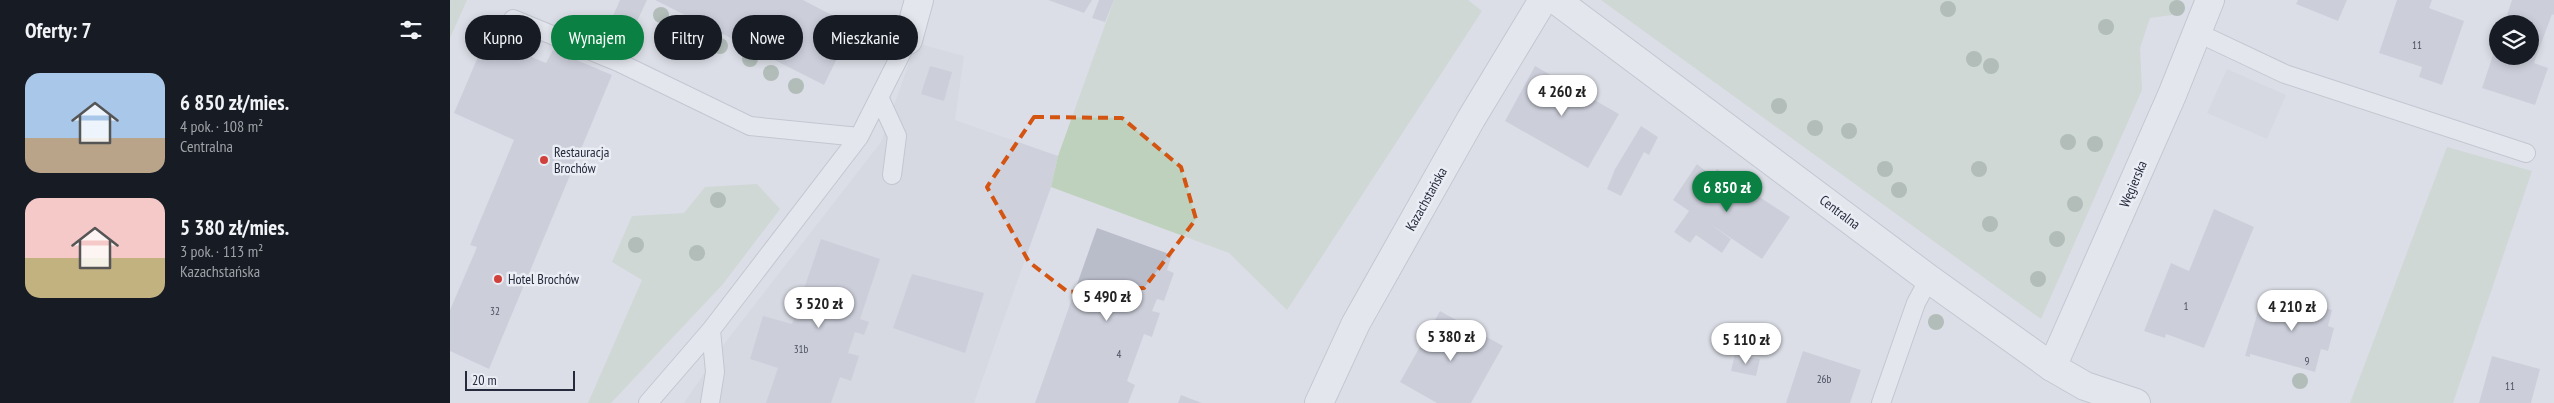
<!DOCTYPE html>
<html lang="pl">
<meta charset="utf-8">
<style>
:root{--surface:#171b24;--page:#242831;--text:#f1f3f6;--muted:#9ea1a6;--accent:#0b8043}
body{margin:0;font-family:"PT Sans Narrow",sans-serif;background:var(--page);color:var(--text);height:100vh;display:flex;flex-direction:column;font-size:19px;white-space:nowrap}
*{box-sizing:border-box;margin:0}
p{font-size:16px;color:var(--muted)}
.icon{flex:none;width:28px;height:28px;fill:none;stroke:currentColor;stroke-width:2;stroke-linecap:round;stroke-linejoin:round}
.map{position:relative;flex:1;overflow:hidden}
.side{display:flex;flex-direction:column;background:var(--surface);width:450px}
.side>*{flex:none}
.banner{position:absolute;left:15px;top:15px;width:475px;height:45px;display:flex;gap:10px}
.buttons{position:absolute;left:2039px;top:15px;display:grid;gap:10px}
.buttons a{display:grid;place-items:center;width:50px;height:50px;border-radius:50%;background:var(--surface);box-shadow:0 2px 8px #0003;font-size:25px}
.scale{position:absolute;left:15px;bottom:12px;width:110px;box-sizing:border-box;padding-left:5px;border:2px solid #252a3d;border-top:0;font-size:14px;line-height:18px;white-space:nowrap;color:#252a3d;-webkit-text-stroke:4px #ebedf4;paint-order:stroke}
.price{position:absolute;translate:-50% -42px;padding:0 11px;border-radius:18px;background:#fff;color:#222;font-size:16px;line-height:32px;filter:drop-shadow(0 1px 2px #0008)}
.price::after{content:'';position:absolute;left:50%;top:30px;width:15px;height:11px;margin-left:-8px;background:inherit;clip-path:polygon(0 0,100% 0,50% 100%)}
.price.selected{background:var(--accent);color:#fff}
ul{padding:0;list-style:none}
li{display:flex;align-items:center;gap:15px;height:125px;padding:0 25px}
li span{display:grid;place-items:center;flex:none;width:140px;height:100px;border-radius:15px;color:#555}
li>.icon{margin-inline-start:auto}
span .icon{width:60px;height:60px;fill:#fffc;stroke-width:1}
li b{font-size:21px}
h2{display:flex;justify-content:space-between;align-items:center;height:60px;padding:0 25px;font-size:21px}
.tag{padding:0 18px;border-radius:22px;background:var(--surface);box-shadow:0 2px 8px #0003;font-size:18px;line-height:45px}
.tag.selected{background:var(--accent);color:#fff}
main{display:flex;flex:1;min-height:0}
.map>svg:first-child{display:block}
</style>
<main>
<section class="side">
<h2>Oferty: 7<svg class="icon" aria-label="filters" viewBox="0 0 24 24"><path d="M4 7h16M4 17h16"/><circle cx="9" cy="7" r="2"/><circle cx="15" cy="17" r="2"/></svg></h2>
<ul>
<li><span style="background:linear-gradient(#a9c7e8 65%,#b9a48a 0)"><svg class="icon" aria-label="home" viewBox="0 0 24 24"><path d="M3 11l9-7 9 7M6 9v11h12V9"/></svg></span><div><b>6 850 zł/mies.</b><p>4 pok. · 108 m²</p><p>Centralna</p></div></li>
<li><span style="background:linear-gradient(#f6c9c9 60%,#c2b280 0)"><svg class="icon" aria-label="home" viewBox="0 0 24 24"><path d="M3 11l9-7 9 7M6 9v11h12V9"/></svg></span><div><b>5 380 zł/mies.</b><p>3 pok. · 113 m²</p><p>Kazachstańska</p></div></li>
</ul>
</section>
<div class="map">
<svg width="2104" height="403" viewBox="0 0 2104 403">
<rect width="100%" height="100%" fill="#dcdee7"/>
<path fill="#ced0dc" d="M 466,43 L 514,56 L 505,120 L 608,156 L 601,187 L 524,403 L 234,403 L 277,340 L 431,142 Z
M 1777,69 L 1836,95 L 1817,139 L 1757,113 Z"/>
<path fill="#bed1bd" d="M 0,0 L 17,0 L 0,38 Z
M 664,0 L 1018,0 L 1032,11 L 837,310 L 779,253 L 601,187 L 608,156 Z
M 1151,0 L 1727,0 L 1722,15 L 1700,18 L 1690,48 L 1692,90 L 1591,319 Z
M 1997,147 L 2082,171 L 2003,403 L 1900,403 Z
M 307,184 L 330,209 L 273,284 L 161,403 L 138,403 L 192,280 L 162,262 L 182,216 L 234,213 L 255,187 Z"/>
<path fill="#b9bcc9" d="M 170,0 L 197,0 L 177,43 L 155,34 Z
M 205,0 L 353,0 L 403,26 L 374,85 Z
M 598,0 L 642,0 L 634,13 Z
M 649,0 L 664,0 L 655,22 L 642,18 Z
M 1848,0 L 1897,0 L 1888,21 L 1846,4 Z
M 1947,0 L 1982,0 L 1979,8 L 2014,21 L 1992,85 L 1969,77 L 1972,67 L 1929,53 Z
M 2062,0 L 2104,0 L 2104,15 L 2102,14 L 2084,63 L 2098,68 L 2085,105 L 2032,88 L 2047,43 L 2048,56 L 2080,56 L 2080,24 L 2054,24 Z
M 36,38 L 96,63 L 103,50 L 162,75 L 39,369 L 0,351 L 0,310 L 27,247 L 20,245 L 64,140 L 4,113 Z
M 480,66 L 502,72 L 494,101 L 471,94 Z
M 1085,66 L 1169,114 L 1138,168 L 1055,121 Z
M 1191,126 L 1208,137 L 1199,155 L 1194,152 L 1171,196 L 1157,189 L 1165,169 Z
M 1247,164 L 1262,176 L 1267,169 L 1340,217 L 1312,259 L 1260,224 L 1281,239 L 1272,253 L 1246,235 L 1240,243 L 1224,232 L 1239,211 L 1223,200 Z
M 1764,209 L 1804,227 L 1754,348 L 1716,334 L 1715,338 L 1694,331 L 1721,263 L 1739,271 Z
M 647,228 L 722,255 L 717,270 L 724,273 L 714,301 L 707,299 L 702,311 L 710,313 L 702,337 L 694,334 L 677,381 L 685,385 L 678,403 L 585,403 Z
M 371,239 L 430,259 L 410,319 L 419,322 L 414,335 L 405,332 L 398,353 L 409,356 L 401,381 L 390,377 L 381,403 L 316,403 L 328,368 L 300,359 L 313,316 L 342,324 Z
M 462,274 L 534,293 L 515,353 L 443,328 Z
M 1837,292 L 1864,299 L 1863,305 L 1882,310 L 1878,326 L 1884,328 L 1878,351 L 1871,349 L 1865,372 L 1800,354 L 1800,357 L 1795,356 L 1811,301 L 1833,308 Z
M 990,311 L 1053,346 L 1021,403 L 987,403 L 950,382 Z
M 1353,351 L 1411,370 L 1400,403 L 1336,403 Z
M 1285,354 L 1310,359 L 1306,376 L 1281,371 Z
M 2042,356 L 2090,369 L 2081,403 L 2029,403 Z
M 731,395 L 752,403 L 728,403 Z"/>
<g fill="none" stroke-linecap="round" stroke-linejoin="round">
<g stroke="#a5a8b4" stroke-width="20">
<path id="service" d="M 63,19 L 168,62 L 300,126 L 409,137
M 1746,32 L 1835,74 L 2076,153
M 430,99 L 447,136 L 442,175
M 198,403 L 261,330
M 260,403 L 265,372 L 261,330 L 409,137 L 458,40
M 1431,403 L 1466,303 L 1479,279"/>
</g>
<g stroke="#a5a8b4" stroke-width="30">
<path id="minor" d="M 458,40 L 469,0
M 1602,367 L 1722,95 L 1760,0
M 869,403 L 906,323 L 1021,119 L 1093,0"/>
</g>
<g stroke="#a5a8b4" stroke-width="30">
<path id="tertiary" d="M 1106,0 L 1479,279 L 1602,367 L 1635,386 L 1686,403"/>
</g>
<use href="#service" stroke="#eef0f5" stroke-width="18"/>
<use href="#minor" stroke="#eef0f5" stroke-width="28"/>
<use href="#tertiary" stroke="#eef0f5" stroke-width="28"/>
</g>
<g fill="#7e9583">
<circle cx="1727" cy="8" r="8"/>
<circle cx="1498" cy="9" r="8"/>
<circle cx="211" cy="15" r="8"/>
<circle cx="229" cy="24" r="8"/>
<circle cx="1656" cy="27" r="8"/>
<circle cx="250" cy="36" r="8"/>
<circle cx="270" cy="46" r="8"/>
<circle cx="300" cy="59" r="8"/>
<circle cx="1524" cy="59" r="8"/>
<circle cx="1541" cy="66" r="8"/>
<circle cx="321" cy="73" r="8"/>
<circle cx="346" cy="86" r="8"/>
<circle cx="1329" cy="106" r="8"/>
<circle cx="1365" cy="128" r="8"/>
<circle cx="1399" cy="131" r="8"/>
<circle cx="1618" cy="142" r="8"/>
<circle cx="1645" cy="144" r="8"/>
<circle cx="1435" cy="169" r="8"/>
<circle cx="1529" cy="169" r="8"/>
<circle cx="1449" cy="190" r="8"/>
<circle cx="268" cy="200" r="8"/>
<circle cx="1625" cy="204" r="8"/>
<circle cx="1540" cy="224" r="8"/>
<circle cx="1607" cy="239" r="8"/>
<circle cx="186" cy="245" r="8"/>
<circle cx="247" cy="253" r="8"/>
<circle cx="1588" cy="279" r="8"/>
<circle cx="1486" cy="322" r="8"/>
<circle cx="1850" cy="381" r="8"/>
</g>
<path d="M0 0H2104V403H0ZM 584,117 L 672,118 L 731,167 L 746,219 L 694,288 L 618,292 L 579,262 L 537,187 Z" fill="#dcdee7" fill-opacity=".55" fill-rule="evenodd"/>
<path fill="none" stroke="#d45411" stroke-width="4" stroke-dasharray="10 6" stroke-linejoin="round" d="M 584,117 L 672,118 L 731,167 L 746,219 L 694,288 L 618,292 L 579,262 L 537,187 Z"/>
<g fill="#d1413b" stroke="#ebedf4" stroke-width="2">
<circle cx="94" cy="160" r="5"/>
<circle cx="48" cy="279" r="5"/>
</g>
<g text-anchor="middle" dominant-baseline="central" stroke-width="5" stroke-linejoin="round" paint-order="stroke">
<g font-size="11" fill="#4a4e60">
<text x="1967" y="45">11</text>
<text x="1736" y="306">1</text>
<text x="45" y="311">32</text>
<text x="351" y="349">31b</text>
<text x="669" y="354">4</text>
<text x="1857" y="361">9</text>
<text x="1374" y="379">26b</text>
<text x="2060" y="386">11</text>
</g>
<g font-size="14" fill="#252a3d" stroke="#ebedf4" text-anchor="start">
<text x="104" y="152">Restauracja<tspan x="104" dy="16">Brochów</tspan></text>
<text x="58" y="279">Hotel Brochów</text>
</g>
<g font-size="14" fill="#252a3d" stroke="#ebedf4">
<text transform="translate(1683 184) rotate(-67)">Węgierska</text>
<text transform="translate(976 199) rotate(-61)">Kazachstańska</text>
<text transform="translate(1390 212) rotate(37)">Centralna</text>
</g>
</g>
</svg>
<div class="buttons">
<a><svg class="icon" aria-label="layers" viewBox="0 0 24 24"><path d="M12 4l9 5-9 5-9-5zM3 14l9 5 9-5"/></svg></a>
</div>
<div class="scale">20 m</div>
<b class="price" style="left:1112px;top:117px">4 260 zł</b>
<b class="price selected" style="left:1277px;top:213px">6 850 zł</b>
<b class="price" style="left:657px;top:322px">5 490 zł</b>
<b class="price" style="left:369px;top:329px">3 520 zł</b>
<b class="price" style="left:1842px;top:332px">4 210 zł</b>
<b class="price" style="left:1001px;top:362px">5 380 zł</b>
<b class="price" style="left:1296px;top:365px">5 110 zł</b>
<div class="banner">
<a class="tag">Kupno</a>
<a class="tag selected">Wynajem</a>
<a class="tag">Filtry</a>
<a class="tag">Nowe</a>
<a class="tag">Mieszkanie</a>
</div>
</div>
</main>
